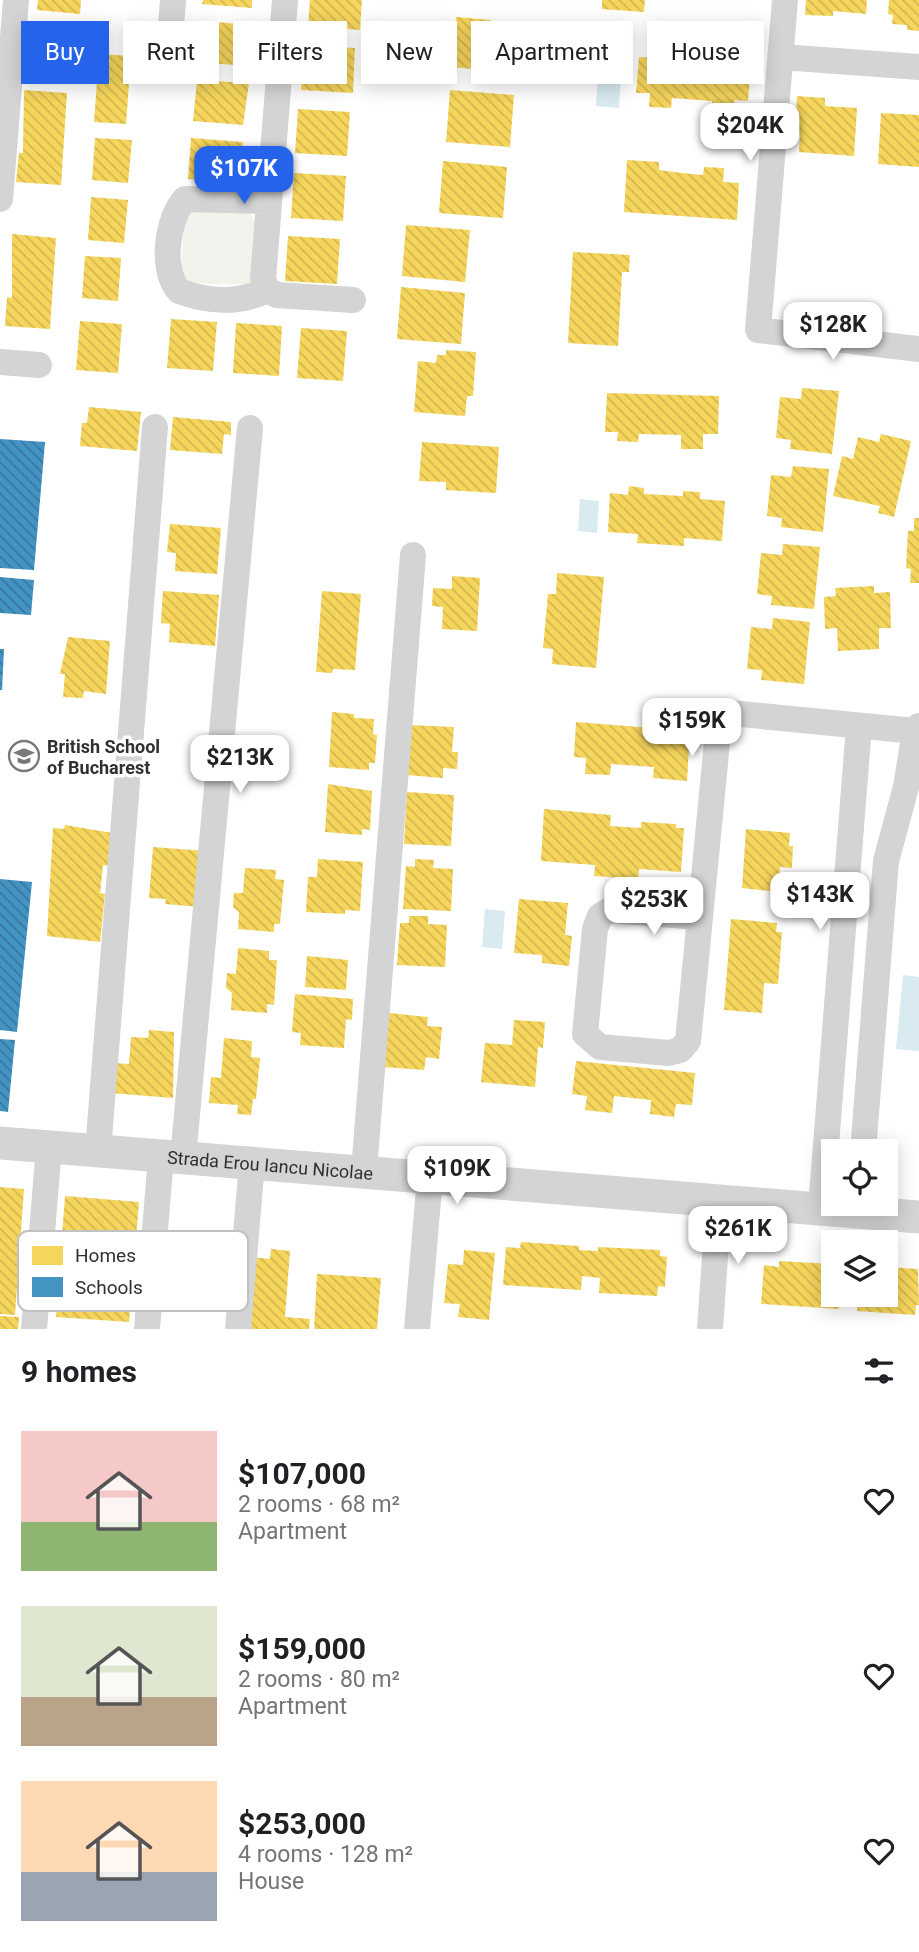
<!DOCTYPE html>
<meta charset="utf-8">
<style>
:root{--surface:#fff;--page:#f2f2f2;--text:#202124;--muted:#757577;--accent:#2563eb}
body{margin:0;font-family:Roboto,sans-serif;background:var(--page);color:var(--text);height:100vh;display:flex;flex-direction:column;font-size:26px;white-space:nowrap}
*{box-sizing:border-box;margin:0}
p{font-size:23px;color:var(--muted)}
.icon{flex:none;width:38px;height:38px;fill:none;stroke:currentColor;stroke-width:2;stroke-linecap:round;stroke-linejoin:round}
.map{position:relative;height:1329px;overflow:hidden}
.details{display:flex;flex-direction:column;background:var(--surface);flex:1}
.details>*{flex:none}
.banner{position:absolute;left:21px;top:21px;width:878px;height:63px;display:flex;gap:14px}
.fabs{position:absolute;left:821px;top:1139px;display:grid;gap:14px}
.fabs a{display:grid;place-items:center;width:77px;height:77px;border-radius:0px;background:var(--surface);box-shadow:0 4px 18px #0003;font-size:35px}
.price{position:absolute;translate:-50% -60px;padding:0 16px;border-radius:14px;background:#fff;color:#222;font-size:23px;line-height:46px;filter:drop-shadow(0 2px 4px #0008)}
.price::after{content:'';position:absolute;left:50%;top:42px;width:21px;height:16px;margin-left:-10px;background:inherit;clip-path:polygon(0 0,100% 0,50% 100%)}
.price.selected{background:var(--accent);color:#fff}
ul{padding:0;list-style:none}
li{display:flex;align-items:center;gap:21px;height:175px;padding:0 21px}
li span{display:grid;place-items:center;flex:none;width:196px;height:140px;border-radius:0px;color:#555}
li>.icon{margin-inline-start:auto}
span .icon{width:84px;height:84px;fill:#fffc;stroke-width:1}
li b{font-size:30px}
h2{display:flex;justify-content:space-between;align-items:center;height:84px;padding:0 21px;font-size:30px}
.tag{padding:0 24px;border-radius:0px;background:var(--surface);box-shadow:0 4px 18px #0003;font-size:24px;line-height:63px}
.tag.selected{background:var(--accent);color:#fff}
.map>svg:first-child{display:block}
</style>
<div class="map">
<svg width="919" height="1329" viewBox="0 0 919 1329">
<defs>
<pattern id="homes-back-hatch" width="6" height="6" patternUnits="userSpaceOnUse" patternTransform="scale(1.75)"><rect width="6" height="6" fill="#f6d55c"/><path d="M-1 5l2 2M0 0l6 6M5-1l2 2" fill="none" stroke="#d3b750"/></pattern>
<pattern id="schools-back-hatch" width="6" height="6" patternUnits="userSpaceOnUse" patternTransform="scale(1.75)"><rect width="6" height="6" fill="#4393c3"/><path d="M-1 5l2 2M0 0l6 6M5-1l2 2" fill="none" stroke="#38789f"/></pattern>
</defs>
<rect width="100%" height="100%" fill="#fff"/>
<path fill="#f1f3ec" d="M 197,209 L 250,213 L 256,224 L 254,279 L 248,285 L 192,283 L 185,282 L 181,275 L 184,221 L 188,213 Z"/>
<path fill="#d9ebf0" d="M 599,61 L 622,64 L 619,108 L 596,106 Z
M 580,499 L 599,501 L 597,533 L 578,531 Z
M 485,909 L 505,911 L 502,949 L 482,947 Z
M 903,975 L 919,977 L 919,1051 L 896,1049 Z"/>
<path fill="url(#homes-back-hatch)" d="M 38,0 L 81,0 L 80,14 L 37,10 Z
M 203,0 L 252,0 L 252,8 L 202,4 Z
M 310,0 L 362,0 L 360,30 L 308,26 Z
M 602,0 L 645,0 L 644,12 L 602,9 Z
M 806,0 L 867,0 L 866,14 L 833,11 L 833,16 L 805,15 Z
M 889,0 L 919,0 L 919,31 L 907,30 L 907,25 L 892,24 L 893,15 L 888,14 Z
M 456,17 L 491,20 L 491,28 L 520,30 L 516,73 L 452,67 Z
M 201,21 L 253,25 L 247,66 L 197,62 Z
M 303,45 L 355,48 L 353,93 L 301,90 Z
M 99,54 L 131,56 L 126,124 L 94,122 Z
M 639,57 L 751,66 L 748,101 L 735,100 L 733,112 L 712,111 L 712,101 L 672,98 L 671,108 L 649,107 L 650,93 L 636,93 Z
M 197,80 L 249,83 L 243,125 L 193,121 Z
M 24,90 L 67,93 L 61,185 L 16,182 L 19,153 L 23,153 Z
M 450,90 L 514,95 L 510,147 L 446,142 Z
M 797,96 L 825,98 L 825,106 L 857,108 L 854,156 L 799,152 L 800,135 L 795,134 Z
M 298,109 L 350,112 L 347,156 L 295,153 Z
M 881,113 L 919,115 L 919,167 L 878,164 Z
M 95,138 L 132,140 L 128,183 L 92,180 Z
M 191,138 L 243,142 L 237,183 L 188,179 Z
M 627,160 L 659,162 L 659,170 L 682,173 L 703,175 L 704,167 L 724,168 L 723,182 L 739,183 L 737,220 L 624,212 Z
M 443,161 L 507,167 L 503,218 L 439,213 Z
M 294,173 L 346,176 L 343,221 L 291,218 Z
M 91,197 L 128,200 L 124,243 L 88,240 Z
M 406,225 L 470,230 L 465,282 L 402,276 Z
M 12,234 L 56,238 L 50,329 L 5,326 L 7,297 L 12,298 Z
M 288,236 L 340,239 L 337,284 L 285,281 Z
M 573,252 L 630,255 L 629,272 L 622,272 L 618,346 L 568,343 Z
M 85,256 L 121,258 L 118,301 L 82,298 Z
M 401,287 L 465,293 L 461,344 L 397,339 Z
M 171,319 L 217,322 L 213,371 L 167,368 Z
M 80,321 L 122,324 L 118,373 L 76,370 Z
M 236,323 L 282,326 L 279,376 L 233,373 Z
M 301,328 L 347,331 L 343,381 L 297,378 Z
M 446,350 L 476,352 L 473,396 L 467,396 L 465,416 L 414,412 L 418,361 L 436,363 L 437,355 L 446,355 Z
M 802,388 L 839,391 L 832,454 L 790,449 L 791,440 L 776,438 L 780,397 L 801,399 Z
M 607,393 L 719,396 L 718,434 L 703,434 L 703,449 L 681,449 L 681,435 L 639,434 L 638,442 L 617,441 L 618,432 L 605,432 Z
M 89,407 L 141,412 L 137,451 L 80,446 L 82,423 L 87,423 Z
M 173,417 L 231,422 L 231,435 L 224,434 L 222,454 L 170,450 Z
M 881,434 L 911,441 L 894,517 L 878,513 L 880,506 L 833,496 L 842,456 L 853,459 L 858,437 L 879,442 Z
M 422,442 L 499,447 L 496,493 L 446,490 L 446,482 L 419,481 Z
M 793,466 L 829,469 L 823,532 L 781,527 L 782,518 L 767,516 L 771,475 L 791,477 Z
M 629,486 L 644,488 L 644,494 L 683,496 L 683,491 L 700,492 L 700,499 L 725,501 L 722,541 L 684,538 L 684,546 L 637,543 L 638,534 L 608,532 L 610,493 L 628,495 Z
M 914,518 L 919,518 L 919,583 L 910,583 L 911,569 L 906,568 L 908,531 L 914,531 Z
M 170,524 L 221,528 L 217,574 L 175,571 L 176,553 L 167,552 Z
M 783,544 L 820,547 L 814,609 L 771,605 L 772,596 L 757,594 L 761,553 L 782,555 Z
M 557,573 L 604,577 L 596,668 L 552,664 L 553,649 L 543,648 L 548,594 L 556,594 Z
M 452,576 L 480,578 L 477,631 L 442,629 L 443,607 L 432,606 L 433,588 L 452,589 Z
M 874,586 L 874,593 L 890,592 L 891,628 L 879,628 L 879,649 L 838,651 L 837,628 L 825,629 L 824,597 L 836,596 L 835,588 Z
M 163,591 L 219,595 L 215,646 L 169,642 L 170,624 L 161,623 Z
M 322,591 L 361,594 L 355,670 L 333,669 L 332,673 L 316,672 Z
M 773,618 L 810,622 L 804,684 L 761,680 L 762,670 L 747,669 L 751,627 L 772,629 Z
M 68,637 L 110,641 L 106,694 L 84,691 L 83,698 L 63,697 L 65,674 L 60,674 Z
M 332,712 L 354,714 L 354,718 L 374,719 L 373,734 L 377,735 L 375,763 L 369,763 L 369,770 L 329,767 Z
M 576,722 L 690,731 L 687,781 L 653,778 L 654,767 L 611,764 L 610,775 L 585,774 L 586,758 L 574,757 Z
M 409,725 L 454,727 L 452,752 L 458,752 L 457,769 L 443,768 L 443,778 L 406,775 Z
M 328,784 L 372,791 L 370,830 L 362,829 L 362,835 L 325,832 Z
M 407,792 L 454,795 L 451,846 L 404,844 Z
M 544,809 L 611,815 L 610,826 L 641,828 L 641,822 L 676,824 L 676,828 L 684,828 L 681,872 L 639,869 L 638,879 L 594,876 L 595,865 L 541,861 Z
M 65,825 L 112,833 L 109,866 L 103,865 L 100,893 L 105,894 L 100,942 L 47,936 L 53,828 L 64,829 Z
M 746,829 L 790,833 L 789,846 L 793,846 L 792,868 L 780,867 L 778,892 L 742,888 Z
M 153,847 L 205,851 L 201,907 L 165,904 L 166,899 L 149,898 Z
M 318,859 L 363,862 L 360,911 L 345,910 L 345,914 L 306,912 L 308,877 L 317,877 Z
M 415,859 L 434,860 L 433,868 L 453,869 L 451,911 L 403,909 L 406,866 L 415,867 Z
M 245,868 L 276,870 L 275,879 L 284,880 L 280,924 L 274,924 L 274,932 L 238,929 L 239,912 L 233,907 L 234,893 L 243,893 Z
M 519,899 L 568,903 L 565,935 L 572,936 L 569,966 L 542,963 L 542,955 L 514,953 Z
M 409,916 L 428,916 L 428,924 L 447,925 L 445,967 L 397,965 L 400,923 L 409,923 Z
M 731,919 L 777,923 L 776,932 L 782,932 L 778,984 L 764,983 L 762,1013 L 724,1010 Z
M 238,948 L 269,951 L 269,960 L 277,960 L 274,1005 L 267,1004 L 267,1013 L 231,1010 L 232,993 L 226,988 L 227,973 L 236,974 Z
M 307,956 L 348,960 L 346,990 L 305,987 Z
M 295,994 L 353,999 L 352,1020 L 346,1019 L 344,1048 L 300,1045 L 301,1033 L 292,1032 Z
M 389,1013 L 428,1017 L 427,1026 L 442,1027 L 439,1059 L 426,1057 L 424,1070 L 384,1067 Z
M 514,1020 L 545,1022 L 543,1048 L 538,1047 L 535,1087 L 481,1082 L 485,1043 L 512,1045 Z
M 149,1030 L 174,1032 L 173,1098 L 111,1093 L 114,1063 L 129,1064 L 131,1037 L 148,1038 Z
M 224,1038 L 252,1041 L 251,1057 L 260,1058 L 256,1099 L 253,1099 L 251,1115 L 237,1114 L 238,1105 L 209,1103 L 211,1077 L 221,1078 Z
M 576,1061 L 695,1073 L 692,1105 L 676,1104 L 674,1117 L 650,1114 L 651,1100 L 614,1096 L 612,1113 L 585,1110 L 587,1096 L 572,1094 Z
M 0,1187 L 24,1189 L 15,1315 L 0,1314 Z
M 65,1196 L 139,1202 L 129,1322 L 56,1317 Z
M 521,1242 L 579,1246 L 579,1250 L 598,1251 L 598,1247 L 660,1250 L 660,1256 L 667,1257 L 665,1287 L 658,1286 L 657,1296 L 599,1293 L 600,1278 L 582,1276 L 581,1290 L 503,1285 L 506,1247 L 520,1248 Z
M 271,1249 L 290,1251 L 285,1317 L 310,1319 L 309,1329 L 245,1329 L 251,1257 L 270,1259 Z
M 464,1250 L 495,1253 L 489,1320 L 458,1317 L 460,1304 L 444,1303 L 448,1264 L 463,1265 Z
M 779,1261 L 833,1264 L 833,1295 L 840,1295 L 839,1309 L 761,1304 L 764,1265 L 779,1267 Z
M 886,1267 L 918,1269 L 919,1305 L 916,1305 L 915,1315 L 857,1311 L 858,1295 L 886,1295 Z
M 317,1274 L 381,1278 L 377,1329 L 314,1329 Z
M 0,1316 L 19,1317 L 18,1329 L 0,1329 Z"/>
<path fill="url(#schools-back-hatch)" d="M 0,439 L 45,442 L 34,570 L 0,568 Z
M 0,577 L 34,580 L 31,615 L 0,613 Z
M 0,649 L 4,649 L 2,690 L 0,690 Z
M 0,879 L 32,882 L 17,1032 L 0,1030 Z
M 0,1039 L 15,1040 L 8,1112 L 0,1111 Z"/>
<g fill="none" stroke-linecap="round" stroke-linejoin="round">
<path stroke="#d4d4d4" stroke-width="26" d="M 285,0 L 263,279 L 267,290 L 277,295 L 353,300
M 785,0 L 758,330 L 919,349
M 169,52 L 173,0
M 782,57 L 919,67
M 0,199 L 16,0
M 267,290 C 240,304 207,302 179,291 C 160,270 167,218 185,199 L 268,201
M 0,362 L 39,365
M 699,917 L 610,910 L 600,916 L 595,929 L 585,1034 L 600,1047 L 669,1053 L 680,1050 L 688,1041 L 720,712 L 915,731
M 98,1151 L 155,427
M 863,1152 L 886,861 L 906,787 L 915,731 L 919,726
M 183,1158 L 250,428
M 364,1171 L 413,555
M 821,1208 L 859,726
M 34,1329 L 49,1147
M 147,1329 L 161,1156
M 238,1329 L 252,1163
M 417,1329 L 430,1177
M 710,1329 L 719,1199"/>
<path stroke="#d4d4d4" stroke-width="33" id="s1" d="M 0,1143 L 919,1217"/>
</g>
<defs>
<g id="school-ring" transform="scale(1.575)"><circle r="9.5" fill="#fff" stroke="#787878" stroke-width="1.5"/><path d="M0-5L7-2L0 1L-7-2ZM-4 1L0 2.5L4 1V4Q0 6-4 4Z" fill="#787878"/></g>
</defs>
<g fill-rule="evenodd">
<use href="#school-ring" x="24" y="756"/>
</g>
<g text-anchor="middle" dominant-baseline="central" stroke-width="7" stroke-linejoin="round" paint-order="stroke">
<g font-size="18" font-weight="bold" fill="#303030" stroke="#fff" text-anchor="start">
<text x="47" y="746">British School<tspan x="47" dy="21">of Bucharest</tspan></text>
</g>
<g font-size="18" fill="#303030" stroke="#fff">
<text stroke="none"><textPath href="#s1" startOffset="271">Strada Erou Iancu Nicolae</textPath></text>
</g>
</g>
<rect x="18" y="1231" width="230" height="80" rx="10" fill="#fff" stroke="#c1c1c1" stroke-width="2"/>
<rect x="32" y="1246" width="31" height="19" fill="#f6d55c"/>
<rect x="32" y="1277" width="31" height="20" fill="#4393c3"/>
<g font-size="19" fill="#303030">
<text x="75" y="1262">Homes</text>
<text x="75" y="1294">Schools</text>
</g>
</svg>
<div class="fabs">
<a><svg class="icon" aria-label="locate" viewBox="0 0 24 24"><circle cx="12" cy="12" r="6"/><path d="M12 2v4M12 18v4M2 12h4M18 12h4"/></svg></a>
<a><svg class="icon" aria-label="layers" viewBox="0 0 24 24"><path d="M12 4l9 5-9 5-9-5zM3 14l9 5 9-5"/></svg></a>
</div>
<b class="price" style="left:750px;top:163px">$204K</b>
<b class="price selected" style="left:244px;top:206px">$107K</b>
<b class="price" style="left:833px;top:362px">$128K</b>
<b class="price" style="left:692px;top:758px">$159K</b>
<b class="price" style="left:240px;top:795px">$213K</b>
<b class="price" style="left:820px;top:932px">$143K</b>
<b class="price" style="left:654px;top:937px">$253K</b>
<b class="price" style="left:457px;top:1206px">$109K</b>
<b class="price" style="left:738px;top:1266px">$261K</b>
<div class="banner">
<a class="tag selected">Buy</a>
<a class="tag">Rent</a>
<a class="tag">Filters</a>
<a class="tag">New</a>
<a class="tag">Apartment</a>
<a class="tag">House</a>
</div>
</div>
<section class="details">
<h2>9 homes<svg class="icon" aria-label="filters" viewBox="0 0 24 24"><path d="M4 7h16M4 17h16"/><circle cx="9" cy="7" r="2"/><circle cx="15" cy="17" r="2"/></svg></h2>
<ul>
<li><span style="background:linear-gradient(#f6c9c9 65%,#8fb573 0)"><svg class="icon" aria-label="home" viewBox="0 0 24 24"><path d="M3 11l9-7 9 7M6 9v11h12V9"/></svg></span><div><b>$107,000</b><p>2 rooms · 68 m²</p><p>Apartment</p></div><svg class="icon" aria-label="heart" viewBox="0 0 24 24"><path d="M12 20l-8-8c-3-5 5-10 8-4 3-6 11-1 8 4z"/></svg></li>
<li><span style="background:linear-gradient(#dfe7d0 65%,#b9a48a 0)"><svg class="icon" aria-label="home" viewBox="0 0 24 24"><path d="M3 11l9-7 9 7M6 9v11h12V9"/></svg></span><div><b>$159,000</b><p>2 rooms · 80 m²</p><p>Apartment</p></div><svg class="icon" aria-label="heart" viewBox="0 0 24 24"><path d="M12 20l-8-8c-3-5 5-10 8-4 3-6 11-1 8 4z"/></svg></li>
<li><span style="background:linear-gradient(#ffd9b3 65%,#9aa5b1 0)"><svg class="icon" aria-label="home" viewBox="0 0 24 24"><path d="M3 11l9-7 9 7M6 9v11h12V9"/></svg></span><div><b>$253,000</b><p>4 rooms · 128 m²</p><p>House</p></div><svg class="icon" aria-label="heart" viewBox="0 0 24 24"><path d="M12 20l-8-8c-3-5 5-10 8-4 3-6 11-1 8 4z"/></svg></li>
</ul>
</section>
